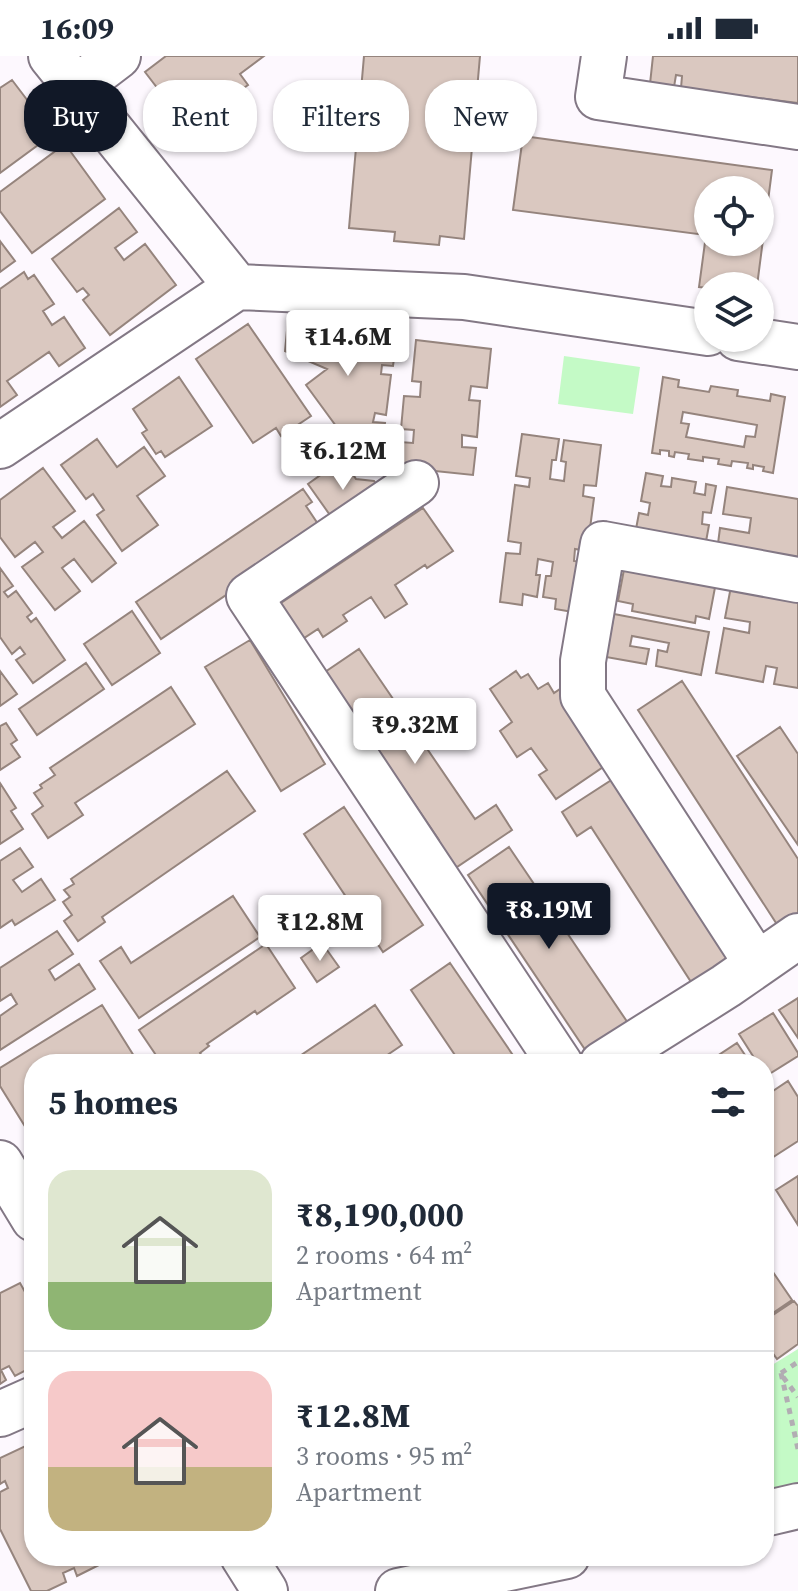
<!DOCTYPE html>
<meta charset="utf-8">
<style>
:root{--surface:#fff;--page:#f2f2f3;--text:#1f2937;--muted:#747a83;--line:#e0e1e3;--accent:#111827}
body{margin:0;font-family:"Source Serif 4",serif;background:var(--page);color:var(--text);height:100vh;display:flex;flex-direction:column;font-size:30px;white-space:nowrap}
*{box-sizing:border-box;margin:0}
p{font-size:26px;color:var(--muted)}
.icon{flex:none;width:44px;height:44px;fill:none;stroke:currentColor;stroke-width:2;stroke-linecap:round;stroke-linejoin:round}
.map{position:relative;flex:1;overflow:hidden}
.details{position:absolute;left:24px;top:998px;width:750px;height:512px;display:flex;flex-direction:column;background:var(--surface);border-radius:32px;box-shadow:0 2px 6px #0004}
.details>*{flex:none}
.banner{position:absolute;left:24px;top:24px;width:750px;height:72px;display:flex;gap:16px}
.controls{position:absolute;left:694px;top:120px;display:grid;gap:16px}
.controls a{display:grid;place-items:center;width:80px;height:80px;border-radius:50%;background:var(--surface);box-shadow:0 2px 6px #0004;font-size:40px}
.price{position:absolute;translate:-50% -68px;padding:0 18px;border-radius:8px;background:#fff;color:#222;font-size:26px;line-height:52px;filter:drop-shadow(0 2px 4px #0008)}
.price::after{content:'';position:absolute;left:50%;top:48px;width:24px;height:18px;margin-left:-12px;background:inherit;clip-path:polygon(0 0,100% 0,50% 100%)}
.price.current{background:var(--accent);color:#fff}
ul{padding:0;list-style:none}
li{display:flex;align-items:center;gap:24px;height:200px;padding:0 24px}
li+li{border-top:2px solid var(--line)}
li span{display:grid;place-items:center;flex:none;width:224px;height:160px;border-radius:24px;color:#555}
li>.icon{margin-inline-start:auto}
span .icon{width:96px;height:96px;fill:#fffc;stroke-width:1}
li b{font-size:34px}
h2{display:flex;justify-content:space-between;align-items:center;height:96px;padding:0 24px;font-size:34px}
.chip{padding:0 28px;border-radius:32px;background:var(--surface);box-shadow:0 2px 6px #0004;font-size:28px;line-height:72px}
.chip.current{background:var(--accent);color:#fff}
.status{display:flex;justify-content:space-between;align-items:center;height:56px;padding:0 40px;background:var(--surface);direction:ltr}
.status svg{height:22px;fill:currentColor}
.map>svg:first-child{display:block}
</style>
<div class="status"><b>16:09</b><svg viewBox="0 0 49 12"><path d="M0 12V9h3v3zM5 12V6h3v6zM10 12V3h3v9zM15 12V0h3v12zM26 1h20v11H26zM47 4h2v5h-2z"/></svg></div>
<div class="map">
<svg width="798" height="1535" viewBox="0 0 798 1535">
<rect width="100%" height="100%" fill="#fdf8fe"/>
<path fill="#c4fac6" d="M 564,300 L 640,311 L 633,358 L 558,348 Z
M 798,1293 L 798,1430 L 764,1440 L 764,1314 Z"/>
<path fill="#dac8c0" stroke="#95847d" stroke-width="2" fill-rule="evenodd" d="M 166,0 L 264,0 L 240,18 L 248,29 L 241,34 L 247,41 L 235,50 L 241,59 L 201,89 L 145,16 Z
M 364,0 L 480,0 L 464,183 L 440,180 L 439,189 L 394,185 L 395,176 L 349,172 Z
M 653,0 L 798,0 L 798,47 L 681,32 L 682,20 L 676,19 L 674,31 L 650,28 Z
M 12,24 L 53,78 L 0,117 L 0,32 Z
M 523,80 L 772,114 L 757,230 L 708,230 L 708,232 L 699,231 L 706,179 L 513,154 ZM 708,134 L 760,134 L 760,186 L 708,186 Z
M 65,88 L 105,143 L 32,197 L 0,155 L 0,136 Z
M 119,152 L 137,176 L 115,192 L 124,204 L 145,188 L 176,229 L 110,279 L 83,244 L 89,239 L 83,232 L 77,236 L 52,203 Z
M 0,185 L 15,205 L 0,216 Z
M 24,216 L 28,223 L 34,219 L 54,248 L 43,255 L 52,269 L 64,261 L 85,292 L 59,310 L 49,296 L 7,325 L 17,339 L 0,351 L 0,233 Z
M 288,264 L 397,280 L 393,310 L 382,309 L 381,318 L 391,319 L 386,359 L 375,357 L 373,366 L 385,367 L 380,402 L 358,400 L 306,329 L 327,313 L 285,295 Z
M 248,268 L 311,360 L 281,380 L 276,372 L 253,387 L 196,303 Z
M 416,284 L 491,293 L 487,332 L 471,330 L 469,344 L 480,345 L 477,381 L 462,379 L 462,391 L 476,392 L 473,419 L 397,411 L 400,386 L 413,387 L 414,374 L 401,373 L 404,340 L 420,341 L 421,326 L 412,325 Z
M 179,321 L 212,370 L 165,401 L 161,395 L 156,398 L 142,377 L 147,374 L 133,353 Z
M 663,321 L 679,324 L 678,331 L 709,336 L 711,330 L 738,334 L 737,340 L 770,345 L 771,338 L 785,341 L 773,417 L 763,415 L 764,411 L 753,409 L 753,413 L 747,412 L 748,407 L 732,405 L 731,410 L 718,408 L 719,403 L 703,401 L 703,405 L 688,403 L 689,398 L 675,396 L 674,401 L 669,400 L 669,395 L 660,394 L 660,398 L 652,397 ZM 683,356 L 757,369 L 755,381 L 746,380 L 744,391 L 686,381 L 689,368 L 681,367 Z
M 522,378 L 559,383 L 556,404 L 552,404 L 550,423 L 564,425 L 566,406 L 561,405 L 564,384 L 601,389 L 596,430 L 584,429 L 583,440 L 594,442 L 587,495 L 575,493 L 574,505 L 586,507 L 579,557 L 555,553 L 556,543 L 543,541 L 546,520 L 551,520 L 553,506 L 538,503 L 536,519 L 540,519 L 537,541 L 523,538 L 522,549 L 500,546 L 506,497 L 520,498 L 521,487 L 508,485 L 515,429 L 529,431 L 530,422 L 516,420 Z
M 97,383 L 117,411 L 144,391 L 165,420 L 137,440 L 158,469 L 122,495 L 97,459 L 104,454 L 93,438 L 86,443 L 61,409 Z
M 343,403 L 356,423 L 374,425 L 382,437 L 337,469 L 308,428 Z
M 43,412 L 75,455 L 53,471 L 62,482 L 84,465 L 116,507 L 92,526 L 74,503 L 62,512 L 80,535 L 55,554 L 22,511 L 43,496 L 35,486 L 15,501 L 0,481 L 0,444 Z
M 646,417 L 663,420 L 661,430 L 671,431 L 672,422 L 696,426 L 694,437 L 705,439 L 706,428 L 716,430 L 711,457 L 703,456 L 702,468 L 709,469 L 703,502 L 633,489 L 639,457 L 648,459 L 650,447 L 641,445 Z
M 727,431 L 798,443 L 798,517 L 716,503 L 720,472 L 749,477 L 751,462 L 723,458 Z
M 303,433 L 312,446 L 306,450 L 322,474 L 161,583 L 136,546 Z
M 423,452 L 453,495 L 427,512 L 425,509 L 395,529 L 407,548 L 385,562 L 371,541 L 343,559 L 347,565 L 323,581 L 318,573 L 295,588 L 272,553 Z
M 626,503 L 717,521 L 709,563 L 696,560 L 695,567 L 632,555 L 633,548 L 618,545 Z
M 0,512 L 13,530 L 4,536 L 8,541 L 16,535 L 32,557 L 27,561 L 31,566 L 36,562 L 65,604 L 33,627 L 16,604 L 25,598 L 20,591 L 12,598 L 0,581 Z
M 733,520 L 798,532 L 798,632 L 774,628 L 777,612 L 766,610 L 763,626 L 716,617 L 724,572 L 749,577 L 750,566 L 725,562 Z
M 132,555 L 160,597 L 112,629 L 84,588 Z
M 614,558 L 709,576 L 701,619 L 656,610 L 658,594 L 667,596 L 669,587 L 632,580 L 630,590 L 649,593 L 646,608 L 606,601 Z
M 250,584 L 325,708 L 281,735 L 205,611 Z
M 359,593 L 475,763 L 496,749 L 512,774 L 448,817 L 430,791 L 439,784 L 325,616 Z
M 86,607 L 104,633 L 37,679 L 19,653 Z
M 0,615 L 17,638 L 0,650 Z
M 516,615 L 521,622 L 528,618 L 538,633 L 548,627 L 554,637 L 563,631 L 612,705 L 556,743 L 539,719 L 547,714 L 531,692 L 517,701 L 500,675 L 512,666 L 490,633 Z
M 682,625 L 798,803 L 798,861 L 780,873 L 638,654 Z
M 171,631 L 195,668 L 75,747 L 83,759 L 48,782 L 32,758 L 43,750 L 34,737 L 42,732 L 40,729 L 55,719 L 50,712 Z
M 6,667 L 17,684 L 11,688 L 20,701 L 0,714 L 0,670 Z
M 780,671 L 798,698 L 798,789 L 737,700 Z
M 627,714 L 732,903 L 693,929 L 591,771 L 577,780 L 562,756 Z
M 227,715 L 255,755 L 102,861 L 105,866 L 78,885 L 64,865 L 72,859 L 63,846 L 70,841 L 64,834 L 74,828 L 71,823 Z
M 0,727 L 16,752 L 11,755 L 23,773 L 0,788 Z
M 344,751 L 423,869 L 383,896 L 304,778 Z
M 509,791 L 630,970 L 588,998 L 468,819 Z
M 20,792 L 33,811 L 13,824 L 22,836 L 41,823 L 55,844 L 15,869 L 12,864 L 0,872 L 0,805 Z
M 233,840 L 260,881 L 139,962 L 100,905 L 121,891 L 131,907 Z
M 57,875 L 73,898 L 49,914 L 55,924 L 79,908 L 95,933 L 0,994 L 0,960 L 17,948 L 11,938 L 0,945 L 0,912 Z
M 322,887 L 339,911 L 317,926 L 301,902 Z
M 266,888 L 295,932 L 257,958 L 255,955 L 207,988 L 209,990 L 200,997 L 203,1001 L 195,1006 L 196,1008 L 162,1008 L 139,974 Z
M 450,907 L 519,1008 L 461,1008 L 411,934 Z
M 798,942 L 798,982 L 779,954 Z
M 102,949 L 139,1008 L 34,1008 L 34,1085 L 0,1030 L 0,1012 Z
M 375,949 L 402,989 L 374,1008 L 288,1008 Z
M 773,957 L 798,997 L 798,1000 L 766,1020 L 764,1008 L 758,1008 L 739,978 Z
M 737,987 L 751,1008 L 705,1008 Z
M 788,1025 L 798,1041 L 798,1085 L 764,1107 L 764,1041 Z
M 798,1120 L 798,1169 L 776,1134 Z
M 764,1203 L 792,1244 L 764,1263 Z
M 20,1227 L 34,1252 L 34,1310 L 15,1320 L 9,1310 L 1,1314 L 6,1324 L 0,1328 L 0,1237 Z
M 794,1245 L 798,1250 L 798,1288 L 777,1303 L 764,1285 L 764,1265 Z
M 34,1386 L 34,1500 L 100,1500 L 103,1507 L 77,1520 L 74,1512 L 63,1517 L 66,1526 L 47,1535 L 31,1535 L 0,1473 L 0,1436 L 8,1432 L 5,1425 L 0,1428 L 0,1402 Z"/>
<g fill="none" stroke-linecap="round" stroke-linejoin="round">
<g stroke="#837885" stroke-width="48">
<path id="minor" d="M 51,0 L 237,231 L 464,241 L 708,277
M 604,0 L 598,41 L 798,71
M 76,32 L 118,0
M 738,282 L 798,291
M 0,390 L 237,231
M 416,427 L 249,540 L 560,1008
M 757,908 L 583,640 L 583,605 L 603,488 L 798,524
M 602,1008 L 726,930 L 798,880
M 0,1107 L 34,1163
M 0,1358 L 34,1343
M 764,1458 L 798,1450
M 243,1500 L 265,1535
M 398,1535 L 567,1500"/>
</g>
<path stroke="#b2adb3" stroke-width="5" stroke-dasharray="6 6" stroke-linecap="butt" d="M 781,1317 L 798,1393
M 781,1317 L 798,1306
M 783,1321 L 798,1341"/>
<use href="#minor" stroke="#fff" stroke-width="44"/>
</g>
</svg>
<div class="controls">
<a><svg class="icon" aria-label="locate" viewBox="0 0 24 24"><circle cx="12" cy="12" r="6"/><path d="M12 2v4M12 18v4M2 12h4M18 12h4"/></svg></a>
<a><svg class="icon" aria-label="layers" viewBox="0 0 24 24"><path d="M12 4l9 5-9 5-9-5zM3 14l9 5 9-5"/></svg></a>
</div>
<b class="price" style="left:348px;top:322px">₹14.6M</b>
<b class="price" style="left:343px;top:436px">₹6.12M</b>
<b class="price" style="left:415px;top:710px">₹9.32M</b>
<b class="price current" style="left:549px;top:895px">₹8.19M</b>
<b class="price" style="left:320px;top:907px">₹12.8M</b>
<div class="banner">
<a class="chip current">Buy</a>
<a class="chip">Rent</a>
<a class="chip">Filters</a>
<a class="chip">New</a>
</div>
<section class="details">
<h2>5 homes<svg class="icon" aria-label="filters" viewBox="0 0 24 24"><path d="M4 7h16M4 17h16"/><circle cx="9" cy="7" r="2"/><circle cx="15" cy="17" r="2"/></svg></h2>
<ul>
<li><span style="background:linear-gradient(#dfe7d0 70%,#8fb573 0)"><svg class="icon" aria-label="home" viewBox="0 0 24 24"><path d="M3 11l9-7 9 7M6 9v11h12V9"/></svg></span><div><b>₹8,190,000</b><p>2 rooms · 64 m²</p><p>Apartment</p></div></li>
<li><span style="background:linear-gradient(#f6c9c9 60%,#c2b280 0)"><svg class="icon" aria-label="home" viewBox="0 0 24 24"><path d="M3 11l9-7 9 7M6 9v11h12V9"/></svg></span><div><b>₹12.8M</b><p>3 rooms · 95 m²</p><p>Apartment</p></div></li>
</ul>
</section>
</div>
